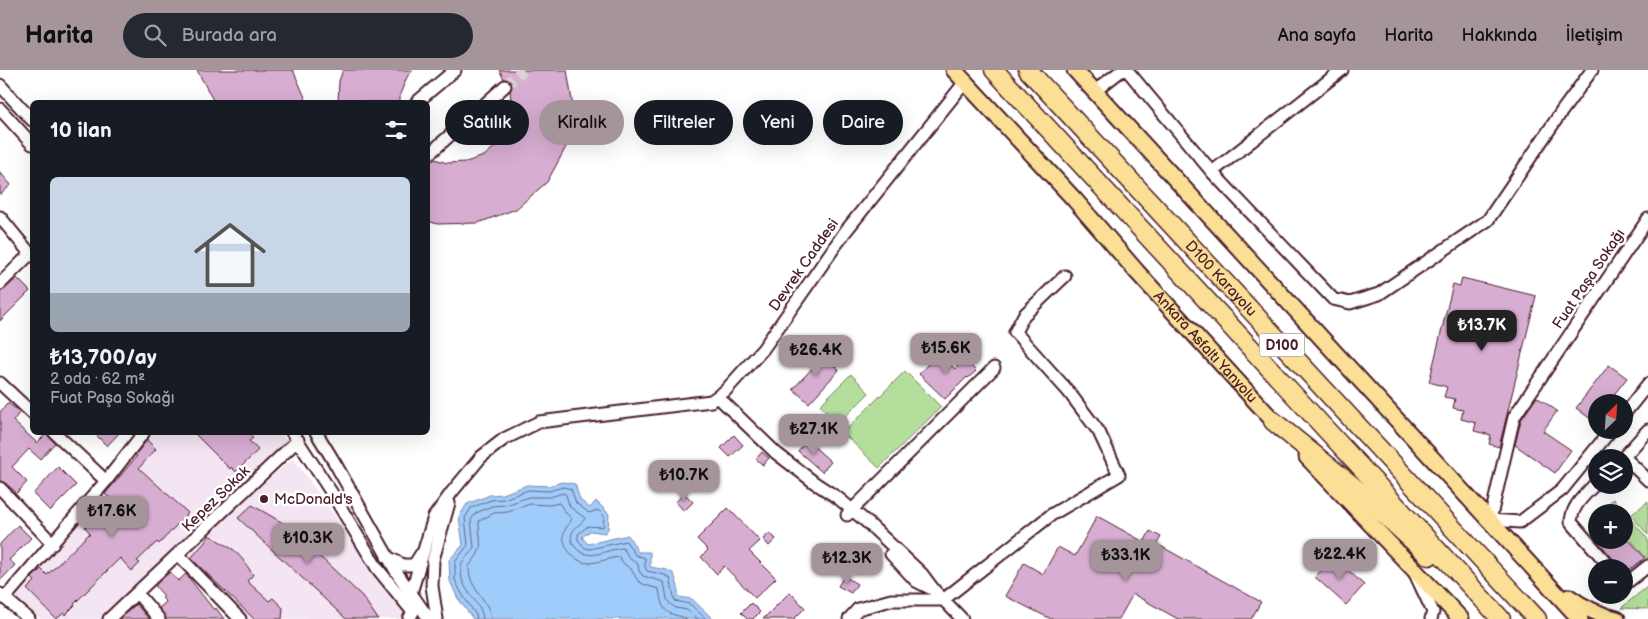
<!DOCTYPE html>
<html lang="tr">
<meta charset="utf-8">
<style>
:root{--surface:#171b24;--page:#242831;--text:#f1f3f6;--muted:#9ea1a6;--line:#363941;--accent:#a6949b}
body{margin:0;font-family:"Balsamiq Sans",sans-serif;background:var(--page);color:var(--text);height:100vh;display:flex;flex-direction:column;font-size:19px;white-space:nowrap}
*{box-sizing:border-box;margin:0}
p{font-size:16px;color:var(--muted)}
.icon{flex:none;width:28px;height:28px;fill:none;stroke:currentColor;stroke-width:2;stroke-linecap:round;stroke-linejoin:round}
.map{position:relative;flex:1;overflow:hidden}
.details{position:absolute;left:30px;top:30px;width:400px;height:335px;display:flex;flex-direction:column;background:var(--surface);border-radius:8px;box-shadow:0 5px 20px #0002}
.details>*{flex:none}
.top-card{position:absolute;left:445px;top:30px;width:475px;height:45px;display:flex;gap:10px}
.needle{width:32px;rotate:25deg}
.fabs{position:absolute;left:1588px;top:324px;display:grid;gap:10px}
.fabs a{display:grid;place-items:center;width:45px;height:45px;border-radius:50%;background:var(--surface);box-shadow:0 5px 20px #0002;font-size:25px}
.price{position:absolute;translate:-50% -42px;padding:0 11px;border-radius:10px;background:var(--accent);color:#111;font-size:16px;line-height:32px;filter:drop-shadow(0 1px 2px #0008)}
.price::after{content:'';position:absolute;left:50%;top:30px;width:15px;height:11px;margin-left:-8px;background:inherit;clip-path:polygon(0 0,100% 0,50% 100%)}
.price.active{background:#222;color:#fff}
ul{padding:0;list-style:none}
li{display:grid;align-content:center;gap:10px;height:265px;padding:0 20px}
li+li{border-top:1px solid var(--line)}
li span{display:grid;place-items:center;height:155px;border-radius:8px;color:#555}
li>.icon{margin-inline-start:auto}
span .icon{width:90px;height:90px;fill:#fffc;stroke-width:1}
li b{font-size:21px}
h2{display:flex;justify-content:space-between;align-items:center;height:60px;padding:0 20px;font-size:21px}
.chip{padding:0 18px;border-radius:22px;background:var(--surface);box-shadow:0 5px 20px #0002;font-size:18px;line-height:45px}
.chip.active{background:var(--accent);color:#111}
header{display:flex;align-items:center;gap:30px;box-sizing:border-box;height:70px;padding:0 25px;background:var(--accent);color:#111}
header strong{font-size:24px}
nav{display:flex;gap:28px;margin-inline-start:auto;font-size:18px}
.search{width:350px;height:45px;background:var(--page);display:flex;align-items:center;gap:12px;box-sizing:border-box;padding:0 18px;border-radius:28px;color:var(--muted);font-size:19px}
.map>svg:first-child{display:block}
</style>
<header>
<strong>Harita</strong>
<div class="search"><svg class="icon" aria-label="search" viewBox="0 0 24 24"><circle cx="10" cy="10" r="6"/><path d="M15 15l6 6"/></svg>Burada ara</div>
<nav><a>Ana sayfa</a><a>Harita</a><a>Hakkında</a><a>İletişim</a></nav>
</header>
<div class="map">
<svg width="1648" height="549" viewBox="0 0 1648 549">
<rect width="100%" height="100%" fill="#fff"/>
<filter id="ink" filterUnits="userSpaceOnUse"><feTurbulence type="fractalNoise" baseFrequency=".02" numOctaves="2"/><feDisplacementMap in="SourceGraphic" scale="10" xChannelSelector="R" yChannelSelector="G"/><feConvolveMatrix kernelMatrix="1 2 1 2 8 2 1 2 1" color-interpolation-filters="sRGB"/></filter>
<g filter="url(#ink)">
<path fill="#f3e6f2" d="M 151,363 L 280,363 L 288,372 L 104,549 L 40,549 L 14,527 Z
M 293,388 L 404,541 L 409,549 L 246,549 L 184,483 Z"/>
<path fill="#b3de9c" stroke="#7e7e64" d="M 905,301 L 941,337 L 879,398 L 843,363 Z
M 851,304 L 869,323 L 838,354 L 820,335 Z
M 1613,429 L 1648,469 L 1648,490 L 1624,462 L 1624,442 L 1607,442 L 1603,438 Z
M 1648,431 L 1648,465 L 1631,445 Z
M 1648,516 L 1648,539 L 1621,538 Z"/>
<path fill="#9fccfa" stroke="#7d87a7" d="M 562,412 L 575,414 L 580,430 L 590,438 L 596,431 L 609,444 L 608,459 L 605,463 L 590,461 L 582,467 L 588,474 L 628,465 L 638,482 L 650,482 L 650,497 L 667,500 L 674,504 L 678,517 L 678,527 L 692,529 L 713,549 L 473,549 L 457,527 L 450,511 L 449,490 L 463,475 L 459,447 L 467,434 L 490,425 L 503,424 L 527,415 L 549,416 Z"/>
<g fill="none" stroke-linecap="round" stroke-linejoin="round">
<path stroke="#6c647e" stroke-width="1" d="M 477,549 L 476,545 L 462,524 L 455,510 L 455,492 L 468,475 L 465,448 L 471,438 L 491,430 L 504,429 L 528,420 L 549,421 L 563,417 L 571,419 L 576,433 L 589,443 L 598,440 L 604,446 L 603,457 L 588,456 L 578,464 L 578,470 L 585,478 L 590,479 L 626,471 L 635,485 L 645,488 L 645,497 L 647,501 L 665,505 L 670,508 L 675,531 L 690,534 L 706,549
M 483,549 C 482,530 458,521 461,496 C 462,489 471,484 474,477 L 471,450 L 476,443 L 492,436 L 506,435 L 529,427 L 550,427 L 563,423 L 566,425 L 570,437 L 585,448 C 582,454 575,456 572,463 C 570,468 572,473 575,477 C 589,493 605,479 623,478 L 630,489 L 638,494 L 639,501 L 643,506 L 664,512 L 667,529 L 670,534 L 676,538 L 687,540 L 698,549
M 491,549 C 490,529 468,520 469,496 C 486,476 479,475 479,451 L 494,443 L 508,442 L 530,434 L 550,435 L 559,433 L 566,443 L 572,449 C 570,453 566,457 564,462 C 561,476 574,492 588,493 C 598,493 609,488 619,487 L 624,494 L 631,499 L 638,511 L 645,515 L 659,519 C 661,530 661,542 675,545 C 680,547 682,546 686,549"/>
</g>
<path fill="#d8add2" stroke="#4a1f2b" d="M 197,0 L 293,0 L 307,32 L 214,32 Z
M 343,0 L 413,0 L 407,7 L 400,24 L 400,32 L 338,32 L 339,11 Z
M 499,0 L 567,0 L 573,37 L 566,77 L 547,112 L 516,139 L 478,153 L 437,154 L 428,151 L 428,92 L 435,89 L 447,93 L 466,92 L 484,86 L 498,74 L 508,58 L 512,39 L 510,22 L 512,15 L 510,11 L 504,9 Z
M 0,102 L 11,115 L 0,125 Z
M 17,208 L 30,221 L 0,251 L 0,221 L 5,219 Z
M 1462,208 L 1536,226 L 1499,377 L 1489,374 L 1491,365 L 1474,361 L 1476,353 L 1461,349 L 1463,340 L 1453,338 L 1455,329 L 1444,327 L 1447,317 L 1429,312 L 1453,214 L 1460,216 Z
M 815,278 L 839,300 L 809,333 L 793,319 L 816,294 L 807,286 Z
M 938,283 L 955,299 L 964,289 L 976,301 L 968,308 L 967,307 L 945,329 L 919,304 Z
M 1609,295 L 1627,308 L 1608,332 L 1596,332 L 1596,353 L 1576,338 Z
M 1537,327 L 1557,341 L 1543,361 L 1571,380 L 1555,403 L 1515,375 L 1521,350 Z
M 8,333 L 20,342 L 13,351 L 37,373 L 47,363 L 49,367 L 55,373 L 40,389 L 29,379 L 12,397 L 27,412 L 17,423 L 5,413 L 0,411 L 0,342 Z
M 93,362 L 120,362 L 107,376 Z
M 193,362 L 248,362 L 253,368 L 249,371 L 258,380 L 236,402 L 231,397 L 230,399 Z
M 734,365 L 743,375 L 730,387 L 721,378 Z
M 147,370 L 156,379 L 139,398 L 188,443 L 159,474 L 157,472 L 137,491 L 140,493 L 132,501 L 120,488 L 74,534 L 75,535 L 65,545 L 64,543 L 56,549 L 27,519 L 35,511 L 32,508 L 41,499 L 47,505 L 90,463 L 85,457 L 93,449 L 95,451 L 114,432 L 105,424 L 137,386 L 135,385 Z
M 807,370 L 831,392 L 822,402 L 798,381 Z
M 762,382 L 769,388 L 763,395 L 756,389 Z
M 671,390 L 680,401 L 670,409 L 661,398 Z
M 58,397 L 76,415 L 50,441 L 33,424 Z
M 684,423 L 693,432 L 684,441 L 676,432 Z
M 252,435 L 283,453 L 330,496 L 362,526 L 378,549 L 346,549 L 238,448 Z
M 728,438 L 760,471 L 749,481 L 776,508 L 755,528 L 724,496 L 717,504 L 701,487 L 708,480 L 697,469 Z
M 1097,446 L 1144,472 L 1150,461 L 1161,467 L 1157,474 L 1261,532 L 1251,549 L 1178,549 L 1133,524 L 1119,549 L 1051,549 L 1005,526 L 1024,493 L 1043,504 L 1058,477 L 1075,486 Z
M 18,455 L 31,468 L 9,490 L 15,495 L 0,511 L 0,474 Z
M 770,463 L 776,469 L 769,476 L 763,469 Z
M 209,465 L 234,480 L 244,491 L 253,505 L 247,511 L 269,531 L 273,528 L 283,538 L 282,549 L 254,549 L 191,488 L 206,471 Z
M 1597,470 L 1629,470 L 1645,488 L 1625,503 L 1624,498 L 1621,498 Z
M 1334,487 L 1364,515 L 1346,535 L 1315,507 Z
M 170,502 L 178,511 L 186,504 L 214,540 L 216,538 L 224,549 L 166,549 L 159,538 L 166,532 L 162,528 L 164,526 L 156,517 L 156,514 Z
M 844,506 L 857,514 L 851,523 L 838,516 Z
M 790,522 L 805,538 L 794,549 L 763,549 Z
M 751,533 L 760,542 L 753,549 L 747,549 L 741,543 Z
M 136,534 L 149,549 L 120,549 Z"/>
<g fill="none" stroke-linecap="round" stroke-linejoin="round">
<path stroke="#dbd2d5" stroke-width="11" stroke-dasharray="11 5.5" stroke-linecap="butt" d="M 505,16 L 523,0"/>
<g stroke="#4a1f2b" stroke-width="15">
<path id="minor" d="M 1127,0 L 1212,102 L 1342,0
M 0,15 L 32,50
M 1095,21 L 1122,0
M 417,32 L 455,0
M 0,39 L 32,74
M 428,85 L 505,16
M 1212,102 L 1333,229 L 1350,233 L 1379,224 L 1488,150 L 1562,41 L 1592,0
M 0,147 L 32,186
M 0,214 L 30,184
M 0,313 L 32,343
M 718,327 L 776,383 L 815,413 L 838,428 L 869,454 L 922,504 L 934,520 L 962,549
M 1624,344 L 1648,314
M 1611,360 L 1562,420 L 1520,452 L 1490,450 L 1514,347 L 1648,149
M 54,362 L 106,411
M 292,362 L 333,425 L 377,498 L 412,541
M 316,362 L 336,395 L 397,503 L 429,549
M 1624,387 L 1648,410
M 1623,388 L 1648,360
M 1596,413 C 1585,425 1572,435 1571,452 L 1611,498
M 0,418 L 53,474
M 847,445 L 994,298
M 891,484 L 916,511 L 932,519
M 178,485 L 240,549
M 387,487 L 403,495 L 414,495 L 421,484
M 1416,506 L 1433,542 L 1431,549
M 1624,510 L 1629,511 L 1648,496
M 137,523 L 159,549
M 0,524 L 29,549
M 5,528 L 106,411 L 144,362
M 109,549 L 298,370
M 409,549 L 413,542 L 411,523 L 434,447 L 452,422 L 481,387 L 504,369 L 539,352 L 711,331 L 725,321 L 763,279 L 845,162 L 965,12
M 437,549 L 432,516 L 433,490 L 449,433
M 849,549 L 858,539 L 891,530 L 943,530 L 1051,445 L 1119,405 L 1099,362 L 1068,321 L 1015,262 L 1024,245 L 1065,206"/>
</g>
<g stroke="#4a1f2b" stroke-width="19">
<g id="major">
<path id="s1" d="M 954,0 L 1074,129 L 1137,202 L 1281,359"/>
<path d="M 1075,0 L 1580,549"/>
<path d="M 1307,387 L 1461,549"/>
<path d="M 1569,527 C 1584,538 1598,545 1617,549"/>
</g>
</g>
<g stroke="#4a1f2b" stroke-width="21">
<g id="highway">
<path d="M 994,0 L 1501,549"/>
<path id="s2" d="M 1028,0 L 1537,549"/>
<path d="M 1273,351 L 1359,421 L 1429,486"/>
</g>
</g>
<use href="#minor" stroke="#fff" stroke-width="11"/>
<use href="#major" stroke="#fbdf96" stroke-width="15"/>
<use href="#highway" stroke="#fbdf96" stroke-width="18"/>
</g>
</g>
<circle fill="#4a1f2b" stroke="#fff" stroke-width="2" cx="264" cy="429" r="5"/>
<g text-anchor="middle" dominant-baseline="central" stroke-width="5" stroke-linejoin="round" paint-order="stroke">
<rect fill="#fff" stroke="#80626b" stroke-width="1" x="1259.5" y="263.5" width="45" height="23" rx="4"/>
<g font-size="14" font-weight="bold" fill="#4a1f2b">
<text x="1282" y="275">D100</text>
</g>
<g font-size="15" fill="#4a1f2b" stroke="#fff">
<text transform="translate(804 195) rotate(-55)">Devrek Caddesi</text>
<text stroke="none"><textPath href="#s2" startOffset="284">D100 Karayolu</textPath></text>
<text transform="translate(1589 209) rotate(-56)">Fuat Paşa Sokağı</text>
<text stroke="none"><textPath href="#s1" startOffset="374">Ankara Asfaltı Yanyolu</textPath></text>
<text transform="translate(216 429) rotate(-44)">Kepez Sokak</text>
</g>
<g font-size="15" fill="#4a1f2b" stroke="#fff" text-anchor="start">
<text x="274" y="429">McDonald's</text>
</g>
</g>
</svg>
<div class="fabs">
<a><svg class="needle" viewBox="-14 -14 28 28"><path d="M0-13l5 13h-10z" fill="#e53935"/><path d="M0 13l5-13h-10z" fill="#9ea1a6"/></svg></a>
<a><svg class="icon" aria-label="layers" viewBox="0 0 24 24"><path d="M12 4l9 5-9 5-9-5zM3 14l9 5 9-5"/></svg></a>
<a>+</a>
<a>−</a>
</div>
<b class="price active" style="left:1482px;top:282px">₺13.7K</b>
<b class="price" style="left:946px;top:305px">₺15.6K</b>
<b class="price" style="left:816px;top:307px">₺26.4K</b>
<b class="price" style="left:814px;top:386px">₺27.1K</b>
<b class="price" style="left:684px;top:432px">₺10.7K</b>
<b class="price" style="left:112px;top:468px">₺17.6K</b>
<b class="price" style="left:308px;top:495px">₺10.3K</b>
<b class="price" style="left:1340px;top:511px">₺22.4K</b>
<b class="price" style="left:1126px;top:512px">₺33.1K</b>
<b class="price" style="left:847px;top:515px">₺12.3K</b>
<div class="top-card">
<a class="chip">Satılık</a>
<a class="chip active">Kiralık</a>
<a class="chip">Filtreler</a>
<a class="chip">Yeni</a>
<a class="chip">Daire</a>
</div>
<section class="details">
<h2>10 ilan<svg class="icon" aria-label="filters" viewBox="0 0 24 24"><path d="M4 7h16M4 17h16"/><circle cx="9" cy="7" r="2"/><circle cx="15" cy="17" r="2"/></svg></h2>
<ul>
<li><span style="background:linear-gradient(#c9d6e8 75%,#9aa5b1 0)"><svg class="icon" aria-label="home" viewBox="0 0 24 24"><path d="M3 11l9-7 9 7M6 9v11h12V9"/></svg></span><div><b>₺13,700/ay</b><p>2 oda · 62 m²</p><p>Fuat Paşa Sokağı</p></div></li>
</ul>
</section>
</div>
